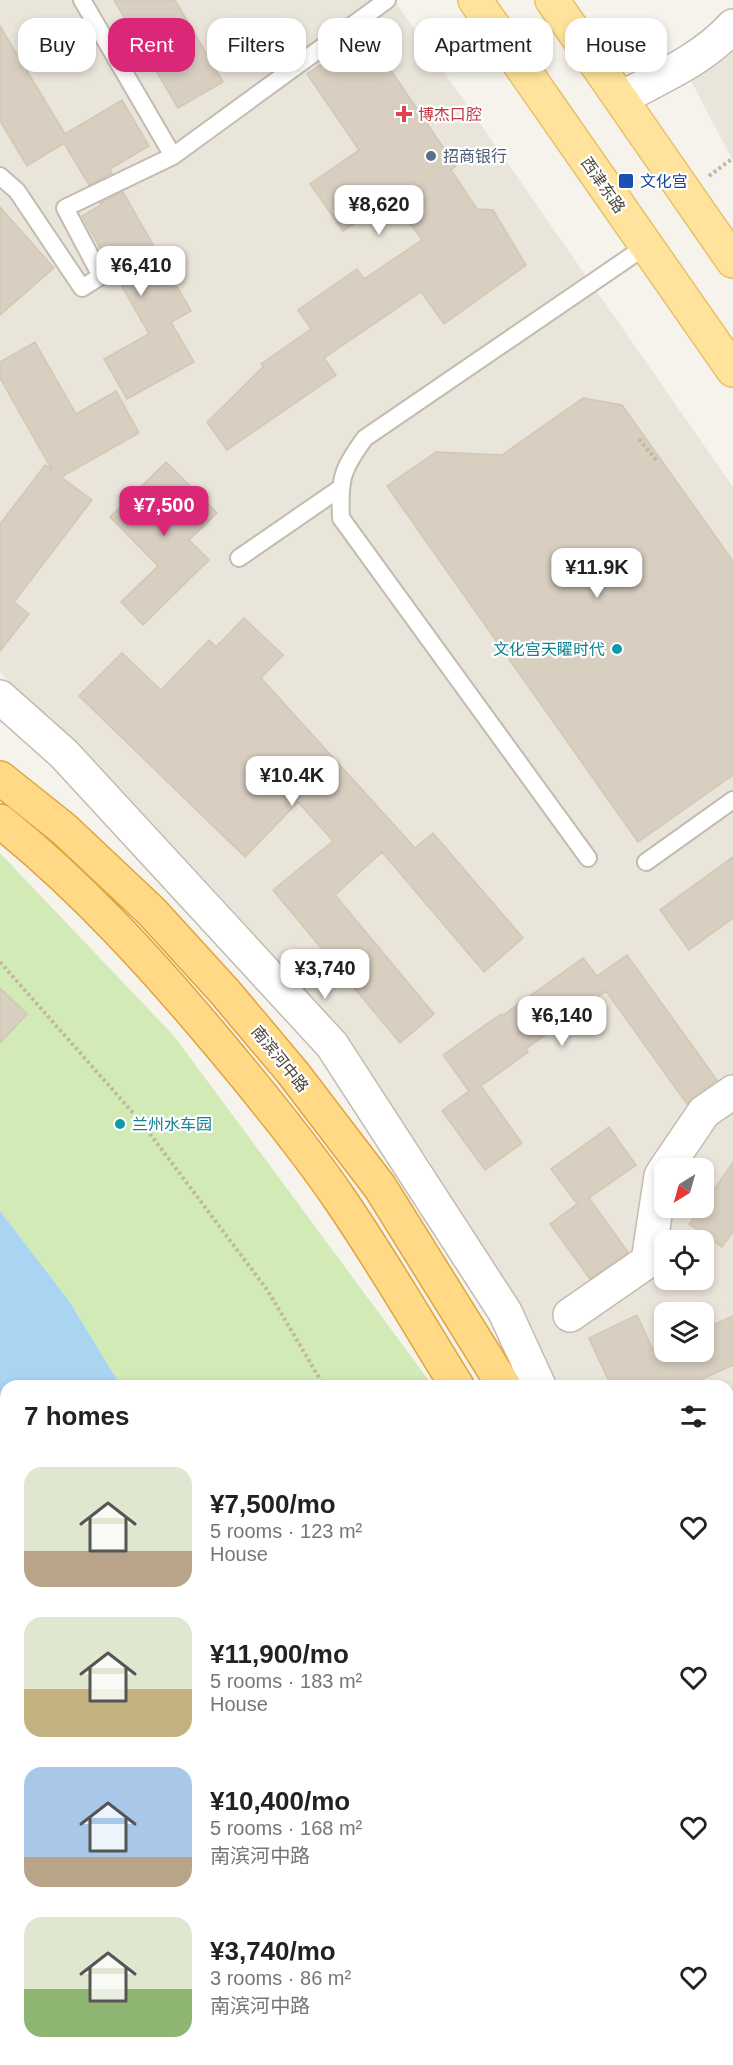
<!DOCTYPE html>
<meta charset="utf-8">
<style>
:root{--surface:#fff;--page:#f6f6f6;--text:#222;--muted:#767676;--accent:#db2777}
body{margin:0;font-family:Helvetica,"Noto Sans SC",sans-serif;background:var(--page);color:var(--text);height:100vh;display:flex;flex-direction:column;font-size:22px;white-space:nowrap}
*{box-sizing:border-box;margin:0}
p{font-size:20px;color:var(--muted)}
.icon{flex:none;width:33px;height:33px;fill:none;stroke:currentColor;stroke-width:2;stroke-linecap:round;stroke-linejoin:round}
.map{position:relative;flex:1;overflow:hidden}
.side{position:absolute;left:0px;top:1380px;width:734px;height:686px;display:flex;flex-direction:column;background:var(--surface);border-radius:18px 18px 0 0;box-shadow:0 3px 9px #0003}
.side>*{flex:none}
.top-card{position:absolute;left:18px;top:18px;width:698px;height:54px;display:flex;gap:12px}
.needle{width:39px;rotate:217deg}
.fabs{position:absolute;left:654px;top:1158px;display:grid;gap:12px}
.fabs a{display:grid;place-items:center;width:60px;height:60px;border-radius:12px;background:var(--surface);box-shadow:0 3px 9px #0003;font-size:30px}
.price{position:absolute;translate:-50% -51px;padding:0 14px;border-radius:12px;background:#fff;color:#222;font-size:20px;line-height:39px;filter:drop-shadow(0 2px 3px #0008)}
.price::after{content:'';position:absolute;left:50%;top:36px;width:18px;height:14px;margin-left:-9px;background:inherit;clip-path:polygon(0 0,100% 0,50% 100%)}
.price.on{background:var(--accent);color:#fff}
ul{padding:0;list-style:none}
li{display:flex;align-items:center;gap:18px;height:150px;padding:0 24px}
li span{display:grid;place-items:center;flex:none;width:168px;height:120px;border-radius:18px;color:#555}
li>.icon{margin-inline-start:auto}
span .icon{width:72px;height:72px;fill:#fffc;stroke-width:1}
li b{font-size:26px}
h2{display:flex;justify-content:space-between;align-items:center;height:72px;padding:0 24px;font-size:26px}
.pill{padding:0 21px;border-radius:18px;background:var(--surface);box-shadow:0 3px 9px #0003;font-size:21px;line-height:54px}
.pill.on{background:var(--accent);color:#fff}
.map>svg:first-child{display:block}
</style>
<div class="map">
<svg width="733" height="2065" viewBox="0 0 733 2065">
<rect width="100%" height="100%" fill="#f6f3ec"/>
<path fill="#eae5da" fill-rule="evenodd" d="M 0,0 L 394,0 L 733,487 L 733,1754 L 728,1744 L 728,1386 L 544,1386 L 428,1158 L 123,804 L 0,672 ZM 664,1168 L 704,1168 L 704,1208 L 664,1208 ZM 664,1240 L 704,1240 L 704,1280 L 664,1280 ZM 664,1312 L 704,1312 L 704,1352 L 664,1352 Z
M 733,24 L 733,161 L 691,81 Z"/>
<path fill="#d2eab5" d="M 0,853 L 174,1036 L 433,1386 L 121,1386 L 69,1301 L 0,1211 Z
M 426,2060 L 717,2060 L 719,2065 L 428,2065 Z"/>
<path fill="#a9d4f2" d="M 0,1211 L 69,1301 L 121,1386 L 6,1386 L 6,2060 L 425,2060 L 428,2065 L 0,2065 Z"/>
<g fill="none" stroke-linecap="round" stroke-linejoin="round">
<path stroke="#a9d4f2" stroke-width="8" d="M 563,2060 L 564,2065"/>
</g>
<path fill="#d8cfc1" stroke="#d3c7b4" stroke-width="1.5" d="M 114,0 L 175,0 L 223,82 L 178,108 Z
M 0,26 L 65,134 L 122,100 L 149,146 L 110,169 L 112,173 L 89,185 L 64,143 L 27,166 L 0,121 Z
M 366,34 L 456,166 L 451,170 L 477,209 L 493,210 L 526,265 L 444,324 L 421,292 L 324,358 L 336,375 L 227,450 L 207,422 L 263,367 L 261,364 L 311,329 L 298,310 L 357,269 L 364,279 L 422,240 L 392,198 L 343,231 L 310,184 L 359,150 L 307,74 Z
M 123,192 L 191,311 L 171,322 L 194,362 L 127,399 L 104,359 L 149,334 L 82,216 L 101,205 L 100,203 Z
M 0,207 L 54,268 L 0,315 Z
M 35,342 L 76,414 L 116,391 L 139,433 L 61,477 L 92,500 L 14,602 L 29,614 L 0,651 L 0,524 L 45,465 L 52,470 L 0,378 L 0,362 Z
M 583,398 L 622,405 L 733,561 L 733,775 L 638,842 L 387,486 L 436,452 L 502,455 Z
M 166,462 L 217,513 L 189,540 L 209,560 L 143,625 L 121,602 L 158,566 L 110,517 Z
M 244,618 L 283,655 L 261,678 L 415,848 L 433,833 L 523,938 L 484,972 L 382,852 L 335,895 L 434,1014 L 400,1043 L 273,890 L 333,841 L 298,802 L 245,857 L 79,696 L 122,653 L 161,690 L 209,640 L 216,647 Z
M 733,857 L 733,918 L 689,950 L 660,910 Z
M 627,955 L 717,1080 L 693,1097 L 687,1104 L 606,991 L 526,1049 L 528,1052 L 481,1086 L 522,1143 L 485,1170 L 442,1111 L 469,1091 L 443,1055 L 501,1014 L 502,1016 L 583,958 L 597,976 Z
M 0,988 L 27,1014 L 0,1043 Z
M 609,1127 L 636,1165 L 589,1198 L 628,1252 L 590,1279 L 550,1224 L 577,1204 L 551,1169 Z
M 733,1162 L 733,1232 L 722,1247 L 689,1224 L 701,1208 L 704,1208 L 704,1204 Z
M 637,1315 L 654,1352 L 664,1347 L 664,1352 L 704,1352 L 704,1329 L 733,1316 L 733,1365 L 687,1386 L 611,1386 L 589,1338 Z"/>
<g fill="none" stroke-linecap="round" stroke-linejoin="round">
<g stroke="#c2bbae" stroke-width="20">
<path id="service" d="M 173,156 L 387,0
M 0,176 L 17,191 L 82,288 L 101,276 L 65,208 L 173,156 L 82,0
M 239,558 L 339,489
M 588,858 L 341,518 C 339,479 342,469 365,438 L 646,246
M 646,862 L 733,800"/>
</g>
<g stroke="#c2bbae" stroke-width="36">
<path id="minor" d="M 0,697 L 64,754 L 332,1045 L 505,1312 L 539,1386
M 666,1168 L 704,1112 L 733,1092
M 570,1315 L 648,1261 L 661,1176 L 664,1171
M 728,1802 L 733,1814"/>
</g>
<g stroke="#c2bbae" stroke-width="36">
<path id="tertiary" d="M 622,98 C 662,76 702,60 733,26"/>
</g>
<g stroke="#e6c16a" stroke-width="36">
<path id="primary" d="M 475,0 L 733,370
M 552,0 L 733,261"/>
</g>
<g stroke="#e0a43c" stroke-width="36">
<path id="trunk" d="M 0,778 L 64,829 L 152,912 L 224,991 L 293,1073 L 380,1187 L 504,1386
M 0,821 C 82,887 152,964 219,1044 C 260,1093 302,1144 339,1198 C 381,1259 418,1323 457,1386
M 728,1889 L 733,1902
M 728,2008 L 733,2023"/>
</g>
<path stroke="#c4b79f" stroke-width="4" stroke-dasharray="3 3" stroke-linecap="butt" d="M 709,176 L 733,158
M 639,439 L 657,461
M 0,962 L 141,1122 L 268,1291 L 324,1386"/>
<use href="#service" stroke="#fff" stroke-width="16"/>
<use href="#minor" stroke="#fff" stroke-width="33"/>
<use href="#tertiary" stroke="#fff" stroke-width="33"/>
<use href="#primary" stroke="#ffe39c" stroke-width="33"/>
<use href="#trunk" stroke="#ffd985" stroke-width="33"/>
</g>
<path fill="#e0444e" stroke="#fff" stroke-width="2" d="M401 105h6v6h6v6h-6v6h-6v-6h-6v-6h6z"/>
<circle fill="#5c6f8a" stroke="#fff" stroke-width="2" cx="431" cy="156" r="6"/>
<rect fill="#1a4fb4" stroke="#fff" stroke-width="2" x="618" y="173" width="16" height="16" rx="3"/>
<g fill="#0f9aa8" stroke="#fff" stroke-width="2">
<circle cx="617" cy="649" r="6"/>
<circle cx="120" cy="1124" r="6"/>
</g>
<g text-anchor="middle" dominant-baseline="central" stroke-width="4.5" stroke-linejoin="round" paint-order="stroke">
<g font-size="16" fill="#be3a42" stroke="#fff" text-anchor="start">
<text x="418" y="114">博杰口腔</text>
</g>
<g font-size="16" fill="#4e5e75" stroke="#fff" text-anchor="start">
<text x="443" y="156">招商银行</text>
</g>
<g font-size="16" fill="#164399" stroke="#fff" text-anchor="start">
<text x="640" y="181">文化宫</text>
</g>
<g font-size="16" fill="#4b4439" stroke="#fff">
<text transform="translate(603 185) rotate(55)">西津东路</text>
<text transform="translate(280 1059) rotate(51)">南滨河中路</text>
</g>
<g font-size="16" fill="#0d838f" stroke="#fff" text-anchor="end">
<text x="605" y="649">文化宫天矅时代</text>
<text x="132" y="1124" text-anchor="start">兰州水车园</text>
</g>
</g>
</svg>
<div class="fabs">
<a><svg class="needle" viewBox="-14 -14 28 28"><path d="M0-13l5 13h-10z" fill="#e53935"/><path d="M0 13l5-13h-10z" fill="#767676"/></svg></a>
<a><svg class="icon" aria-label="locate" viewBox="0 0 24 24"><circle cx="12" cy="12" r="6"/><path d="M12 2v4M12 18v4M2 12h4M18 12h4"/></svg></a>
<a><svg class="icon" aria-label="layers" viewBox="0 0 24 24"><path d="M12 4l9 5-9 5-9-5zM3 14l9 5 9-5"/></svg></a>
</div>
<b class="price" style="left:379px;top:236px">¥8,620</b>
<b class="price" style="left:141px;top:297px">¥6,410</b>
<b class="price on" style="left:164px;top:537px">¥7,500</b>
<b class="price" style="left:597px;top:599px">¥11.9K</b>
<b class="price" style="left:292px;top:807px">¥10.4K</b>
<b class="price" style="left:325px;top:1000px">¥3,740</b>
<b class="price" style="left:562px;top:1047px">¥6,140</b>
<div class="top-card">
<a class="pill">Buy</a>
<a class="pill on">Rent</a>
<a class="pill">Filters</a>
<a class="pill">New</a>
<a class="pill">Apartment</a>
<a class="pill">House</a>
</div>
<section class="side">
<h2>7 homes<svg class="icon" aria-label="filters" viewBox="0 0 24 24"><path d="M4 7h16M4 17h16"/><circle cx="9" cy="7" r="2"/><circle cx="15" cy="17" r="2"/></svg></h2>
<ul>
<li><span style="background:linear-gradient(#dfe7d0 70%,#b9a48a 0)"><svg class="icon" aria-label="home" viewBox="0 0 24 24"><path d="M3 11l9-7 9 7M6 9v11h12V9"/></svg></span><div><b>¥7,500/mo</b><p>5 rooms · 123 m²</p><p>House</p></div><svg class="icon" aria-label="heart" viewBox="0 0 24 24"><path d="M12 20l-8-8c-3-5 5-10 8-4 3-6 11-1 8 4z"/></svg></li>
<li><span style="background:linear-gradient(#dfe7d0 60%,#c2b280 0)"><svg class="icon" aria-label="home" viewBox="0 0 24 24"><path d="M3 11l9-7 9 7M6 9v11h12V9"/></svg></span><div><b>¥11,900/mo</b><p>5 rooms · 183 m²</p><p>House</p></div><svg class="icon" aria-label="heart" viewBox="0 0 24 24"><path d="M12 20l-8-8c-3-5 5-10 8-4 3-6 11-1 8 4z"/></svg></li>
<li><span style="background:linear-gradient(#a9c7e8 75%,#b9a48a 0)"><svg class="icon" aria-label="home" viewBox="0 0 24 24"><path d="M3 11l9-7 9 7M6 9v11h12V9"/></svg></span><div><b>¥10,400/mo</b><p>5 rooms · 168 m²</p><p>南滨河中路</p></div><svg class="icon" aria-label="heart" viewBox="0 0 24 24"><path d="M12 20l-8-8c-3-5 5-10 8-4 3-6 11-1 8 4z"/></svg></li>
<li><span style="background:linear-gradient(#dfe7d0 60%,#8fb573 0)"><svg class="icon" aria-label="home" viewBox="0 0 24 24"><path d="M3 11l9-7 9 7M6 9v11h12V9"/></svg></span><div><b>¥3,740/mo</b><p>3 rooms · 86 m²</p><p>南滨河中路</p></div><svg class="icon" aria-label="heart" viewBox="0 0 24 24"><path d="M12 20l-8-8c-3-5 5-10 8-4 3-6 11-1 8 4z"/></svg></li>
</ul>
</section>
</div>
